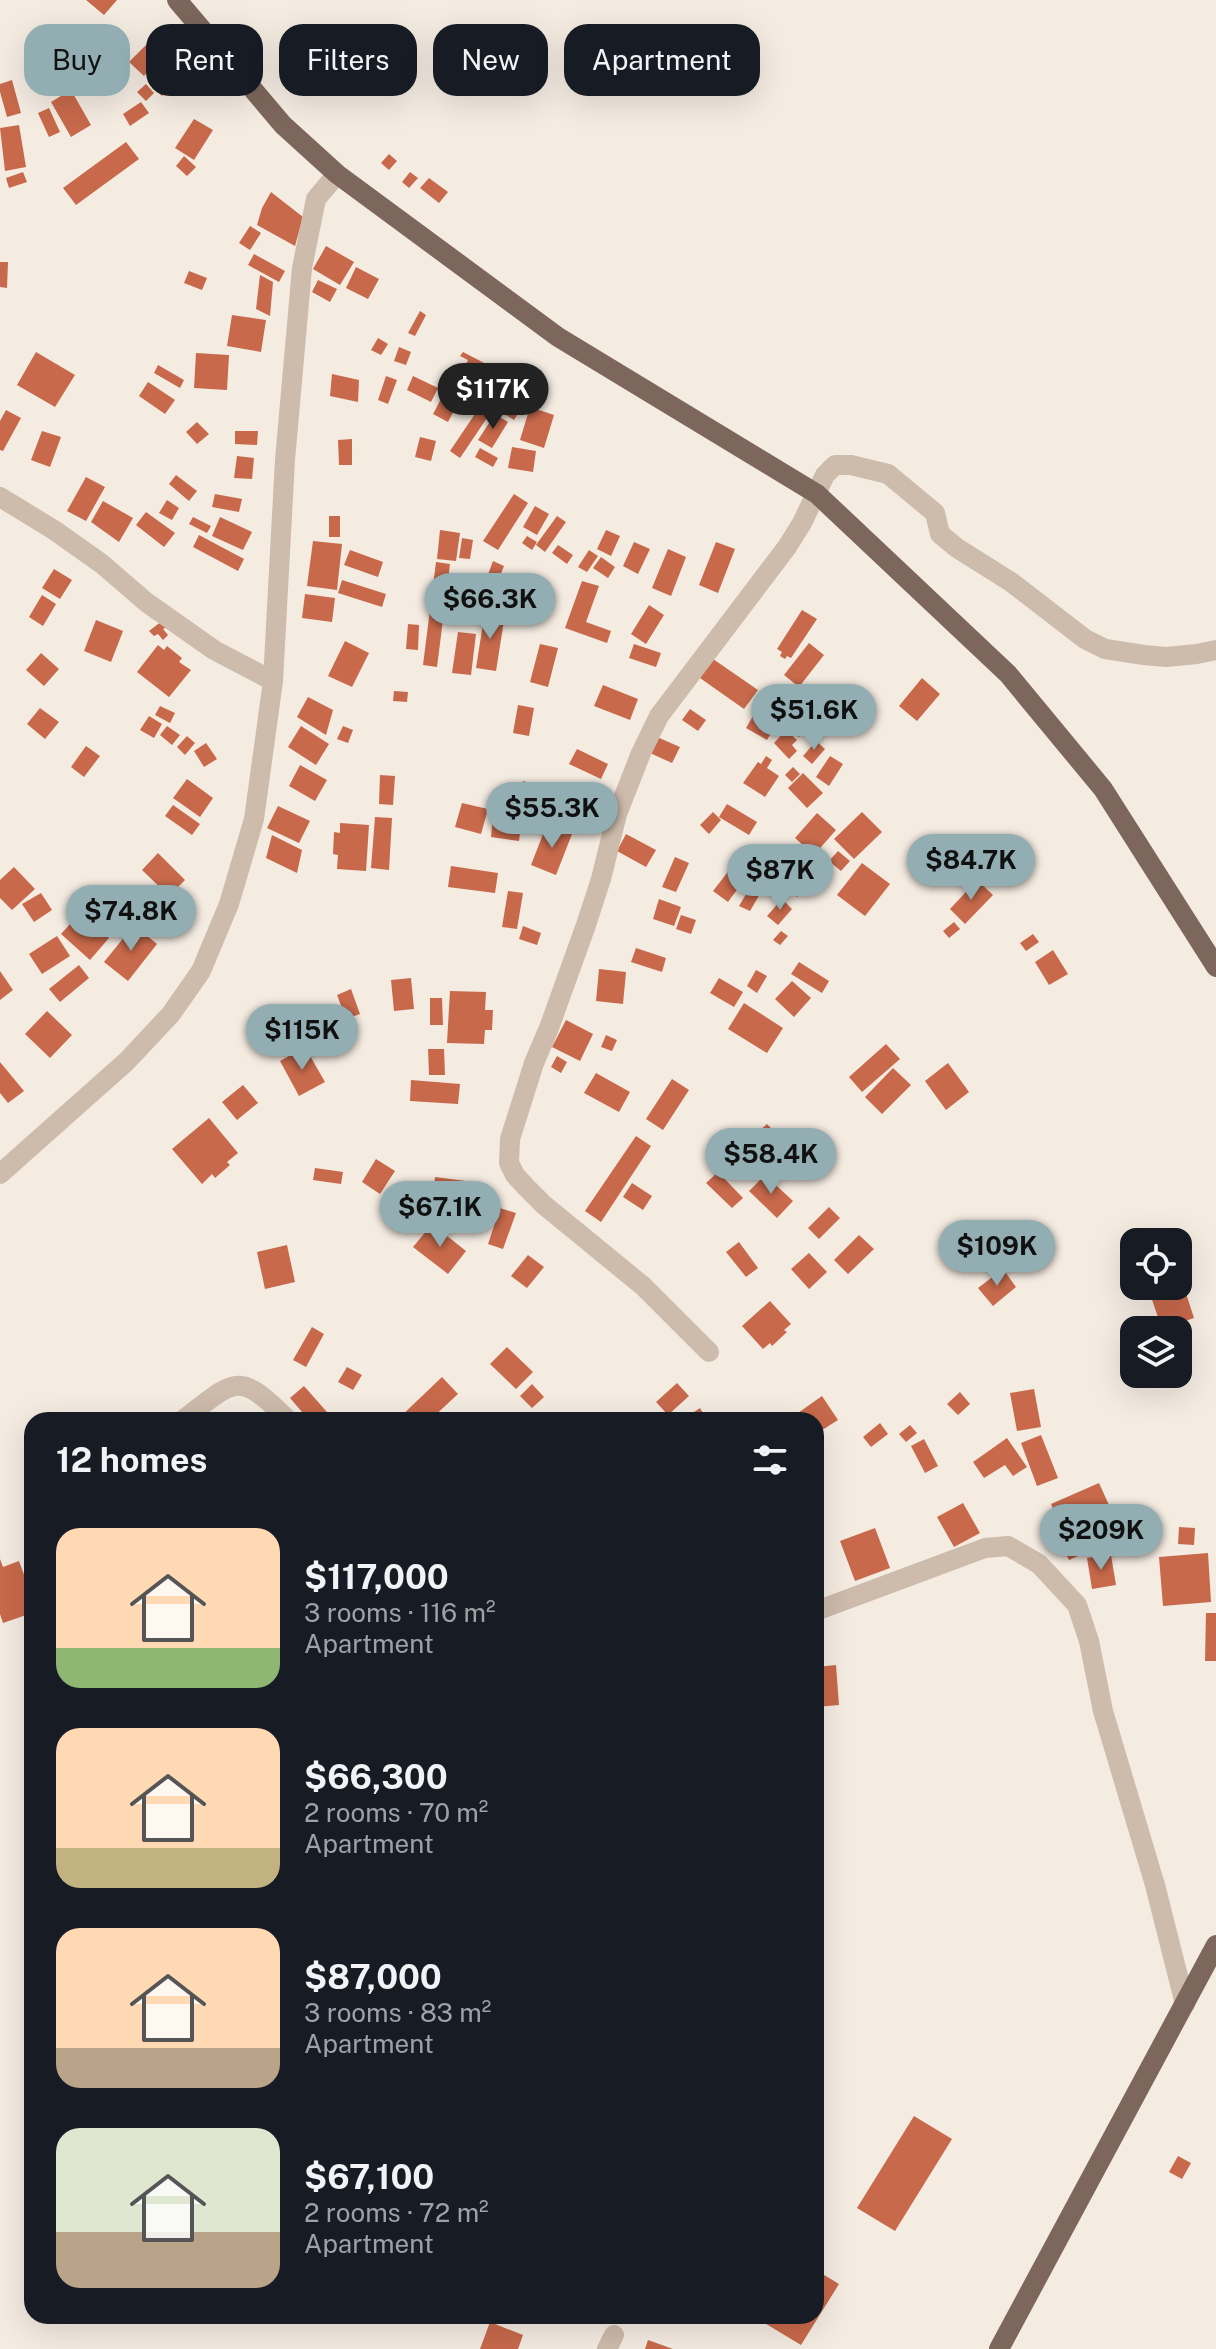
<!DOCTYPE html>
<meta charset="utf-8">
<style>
:root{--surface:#171b24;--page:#242831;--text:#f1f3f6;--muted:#9ea1a6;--accent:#92aeb2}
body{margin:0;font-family:"Public Sans",sans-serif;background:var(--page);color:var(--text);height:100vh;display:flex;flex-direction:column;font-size:30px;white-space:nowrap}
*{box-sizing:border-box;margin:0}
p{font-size:26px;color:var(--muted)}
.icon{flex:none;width:44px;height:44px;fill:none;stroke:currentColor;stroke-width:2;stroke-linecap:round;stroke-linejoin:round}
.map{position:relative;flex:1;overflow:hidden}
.side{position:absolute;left:24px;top:1412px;width:800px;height:912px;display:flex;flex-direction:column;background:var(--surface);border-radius:24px;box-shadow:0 8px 32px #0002}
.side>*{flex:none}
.guide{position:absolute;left:24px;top:24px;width:800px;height:72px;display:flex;gap:16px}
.buttons{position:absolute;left:1120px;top:1228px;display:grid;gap:16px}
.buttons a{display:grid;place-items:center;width:72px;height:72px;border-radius:16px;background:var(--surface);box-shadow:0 8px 32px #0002;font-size:40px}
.price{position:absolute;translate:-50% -68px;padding:0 18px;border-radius:28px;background:var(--accent);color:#111;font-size:26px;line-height:52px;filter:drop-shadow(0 2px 4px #0008)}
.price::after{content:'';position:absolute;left:50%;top:48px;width:24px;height:18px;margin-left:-12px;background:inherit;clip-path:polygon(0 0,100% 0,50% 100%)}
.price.active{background:#222;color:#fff}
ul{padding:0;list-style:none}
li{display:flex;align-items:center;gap:24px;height:200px;padding:0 32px}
li span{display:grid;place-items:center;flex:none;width:224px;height:160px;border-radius:24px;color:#555}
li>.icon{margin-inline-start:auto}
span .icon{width:96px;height:96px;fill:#fffc;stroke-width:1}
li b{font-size:34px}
h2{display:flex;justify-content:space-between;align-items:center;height:96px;padding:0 32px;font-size:34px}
.pill{padding:0 28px;border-radius:24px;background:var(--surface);box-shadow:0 8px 32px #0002;font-size:28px;line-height:72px}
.pill.active{background:var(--accent);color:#111}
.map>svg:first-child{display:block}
</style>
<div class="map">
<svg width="1216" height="2349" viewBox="0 0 1216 2349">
<rect width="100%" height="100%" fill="#f4ebe1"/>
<path fill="#c8694b" d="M 86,0 L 117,0 L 104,15 Z
M 149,42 L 163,56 L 144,76 L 129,62 Z
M 165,66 L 179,80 L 162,96 L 148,82 Z
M 12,80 L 21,113 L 7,117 L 0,92 L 0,84 Z
M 146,84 L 154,93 L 146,101 L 137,92 Z
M 71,90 L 91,125 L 71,137 L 51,102 Z
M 141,102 L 149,113 L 130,126 L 123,114 Z
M 49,108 L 60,132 L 49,137 L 38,113 Z
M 194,119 L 213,130 L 194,160 L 175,148 Z
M 19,125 L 26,167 L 5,171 L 0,128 Z
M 126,142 L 139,159 L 76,205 L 63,188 Z
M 389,154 L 397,161 L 389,170 L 381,163 Z
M 184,156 L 196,167 L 187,176 L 176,166 Z
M 23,172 L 27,182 L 9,188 L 6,178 Z
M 410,172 L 418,178 L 409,188 L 402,182 Z
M 429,178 L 448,192 L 439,203 L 420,188 Z
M 271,192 L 303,217 L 295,246 L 257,225 L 262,208 Z
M 250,226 L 261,233 L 250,250 L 239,243 Z
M 326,246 L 354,262 L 340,285 L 313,269 Z
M 254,254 L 285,271 L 279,282 L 248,265 Z
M 0,262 L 8,262 L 7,288 L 0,287 Z
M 356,267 L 379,279 L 368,299 L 346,288 Z
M 189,271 L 207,278 L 202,290 L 184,283 Z
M 260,275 L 273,282 L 270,316 L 256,309 Z
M 318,280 L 337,289 L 330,302 L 312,292 Z
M 420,311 L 426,315 L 415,336 L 408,333 Z
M 232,315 L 266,320 L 261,352 L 227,346 Z
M 378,338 L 388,344 L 381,355 L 371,350 Z
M 399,347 L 411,352 L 406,365 L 394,361 Z
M 36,352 L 75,375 L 55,407 L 17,385 Z
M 463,352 L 488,365 L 484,373 L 507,385 L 497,404 L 466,388 L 471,378 L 461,373 L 468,360 L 460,356 Z
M 196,353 L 229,355 L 227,390 L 194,388 Z
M 158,365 L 184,380 L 180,388 L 154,373 Z
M 332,374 L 359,380 L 358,402 L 330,396 Z
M 386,376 L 397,380 L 388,404 L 378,400 Z
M 413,376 L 438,388 L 431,402 L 407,390 Z
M 521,380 L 534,388 L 514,420 L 501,412 Z
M 148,382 L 175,400 L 165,414 L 139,396 Z
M 449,384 L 464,392 L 448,422 L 433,414 Z
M 483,402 L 493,409 L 460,458 L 450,451 Z
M 530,407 L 554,415 L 544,448 L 520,440 Z
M 6,410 L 21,418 L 3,451 L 0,450 L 0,421 Z
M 495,414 L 508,422 L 492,448 L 478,440 Z
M 197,422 L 209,434 L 197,444 L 186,432 Z
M 42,431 L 61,437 L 50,467 L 31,460 Z
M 235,431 L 258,431 L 257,445 L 235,444 Z
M 420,437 L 436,441 L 431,461 L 415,457 Z
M 352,439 L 352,465 L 339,465 L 338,440 Z
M 512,447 L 536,451 L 533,472 L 508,468 Z
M 480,448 L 498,458 L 493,467 L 475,457 Z
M 237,456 L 254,458 L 252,479 L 234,478 Z
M 176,475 L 197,491 L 189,501 L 169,484 Z
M 86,477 L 105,487 L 86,521 L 67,511 Z
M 215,494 L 242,499 L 239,512 L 212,507 Z
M 514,494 L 528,503 L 498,550 L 483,541 Z
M 167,500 L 179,508 L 172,520 L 159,513 Z
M 103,501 L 133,518 L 119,542 L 91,522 Z
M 535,506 L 549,514 L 537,535 L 523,527 Z
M 146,512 L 175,533 L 164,547 L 136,525 Z
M 329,516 L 340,516 L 340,537 L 329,537 Z
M 557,516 L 566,522 L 545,552 L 536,545 Z
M 193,517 L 211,526 L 207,533 L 189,524 Z
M 220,517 L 252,532 L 243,550 L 212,536 Z
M 440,530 L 460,533 L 456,561 L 437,559 Z
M 606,530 L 620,536 L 611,556 L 597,549 Z
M 199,535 L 244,559 L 238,571 L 193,547 Z
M 527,536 L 537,542 L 532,550 L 522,543 Z
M 462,538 L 473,540 L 470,559 L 459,558 Z
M 313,541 L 342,544 L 337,590 L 307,586 Z
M 634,542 L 650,549 L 638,574 L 623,566 Z
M 716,542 L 735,549 L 718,593 L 699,585 Z
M 558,545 L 573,555 L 567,564 L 552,553 Z
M 668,549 L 686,557 L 671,596 L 652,588 Z
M 350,550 L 383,562 L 378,577 L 344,565 Z
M 589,550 L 598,556 L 587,572 L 578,567 Z
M 601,557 L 615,567 L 608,578 L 593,568 Z
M 493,561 L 504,566 L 498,581 L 487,577 Z
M 436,562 L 450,564 L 437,667 L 423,665 Z
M 54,569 L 72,580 L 60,599 L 42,588 Z
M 342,580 L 386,594 L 382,607 L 338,593 Z
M 582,581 L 599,586 L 586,622 L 611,631 L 607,643 L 565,628 Z
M 484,590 L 494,592 L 491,604 L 481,602 Z
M 305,594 L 335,598 L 332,622 L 302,618 Z
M 501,594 L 519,601 L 515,610 L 497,603 Z
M 42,595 L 56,604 L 43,626 L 29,617 Z
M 649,605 L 664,615 L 646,644 L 631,634 Z
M 802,610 L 817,619 L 791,658 L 787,656 L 785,659 L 780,656 L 782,652 L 777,649 Z
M 485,611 L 505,614 L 496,671 L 476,668 Z
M 96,620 L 123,631 L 111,662 L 84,651 Z
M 162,621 L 167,627 L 163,629 L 168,635 L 163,640 L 158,634 L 154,636 L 149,631 Z
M 408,624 L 419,625 L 418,650 L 406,649 Z
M 458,632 L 476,634 L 471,675 L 452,673 Z
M 345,641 L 369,653 L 352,687 L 328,676 Z
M 809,643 L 824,655 L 799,687 L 784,675 Z
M 540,644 L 558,648 L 548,687 L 530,682 Z
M 634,644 L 661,653 L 656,667 L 629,658 Z
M 158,645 L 164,650 L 167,646 L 182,658 L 179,662 L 191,670 L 169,697 L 137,672 Z
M 41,653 L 59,669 L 44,686 L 26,670 Z
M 713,659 L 758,690 L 744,709 L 700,678 Z
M 922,678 L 940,694 L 917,721 L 899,706 Z
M 603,685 L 638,699 L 630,720 L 594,706 Z
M 394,691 L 408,692 L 407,702 L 393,701 Z
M 308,697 L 333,710 L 326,735 L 297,717 Z
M 761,702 L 782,714 L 767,740 L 746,728 Z
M 518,705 L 534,708 L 529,736 L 513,733 Z
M 160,706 L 175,713 L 170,723 L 155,715 Z
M 40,708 L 59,722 L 45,739 L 27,724 Z
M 690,709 L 706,720 L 698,731 L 682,720 Z
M 801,711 L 812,720 L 799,737 L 787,728 Z
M 149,716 L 162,724 L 154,738 L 140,730 Z
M 167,726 L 180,735 L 172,745 L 160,735 Z
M 301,726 L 329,744 L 316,765 L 288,747 Z
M 343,726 L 353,730 L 348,743 L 337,739 Z
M 786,730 L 797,740 L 792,745 L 797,751 L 789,759 L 774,743 Z
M 187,736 L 195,743 L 185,755 L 177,747 Z
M 657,737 L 680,747 L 672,763 L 650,753 Z
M 816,741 L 825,749 L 812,764 L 803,756 Z
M 206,743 L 217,759 L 204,767 L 194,751 Z
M 86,746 L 100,756 L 84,777 L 71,767 Z
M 577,749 L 608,764 L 601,779 L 569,764 Z
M 766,756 L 772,760 L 767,768 L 779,776 L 765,797 L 743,783 L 758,762 L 761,764 Z
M 830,756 L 843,764 L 829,786 L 816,777 Z
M 300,765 L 327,780 L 315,801 L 289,786 Z
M 793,767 L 800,774 L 792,782 L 785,775 Z
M 803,773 L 823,793 L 807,808 L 788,788 Z
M 380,775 L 395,776 L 393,805 L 379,804 Z
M 187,779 L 213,798 L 200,817 L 173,798 Z
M 523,781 L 543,786 L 538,812 L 517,808 Z
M 462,803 L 488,809 L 481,834 L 455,827 Z
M 727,804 L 757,822 L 749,835 L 719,817 Z
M 173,805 L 200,824 L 192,835 L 165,816 Z
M 278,806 L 310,821 L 299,843 L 267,828 Z
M 555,809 L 579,822 L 575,830 L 550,817 Z
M 713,812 L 721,820 L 709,834 L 700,825 Z
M 862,812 L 882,832 L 854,859 L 834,839 Z
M 493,813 L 522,817 L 519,841 L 491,837 Z
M 817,813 L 836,830 L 814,855 L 795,838 Z
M 375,817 L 392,818 L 389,870 L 371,868 Z
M 340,823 L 369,825 L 366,871 L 337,869 L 338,855 L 333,854 L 334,832 L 340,833 Z
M 547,824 L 572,834 L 556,875 L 531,865 Z
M 626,834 L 656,850 L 646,867 L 617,851 Z
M 272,835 L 302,850 L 297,873 L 266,858 Z
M 744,851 L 758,861 L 728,902 L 713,891 Z
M 838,851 L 850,861 L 841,871 L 829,861 Z
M 158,853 L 185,880 L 169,896 L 142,870 Z
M 675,857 L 689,863 L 676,892 L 662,887 Z
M 807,862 L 819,872 L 797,897 L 785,886 Z
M 862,863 L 890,884 L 865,916 L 837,895 Z
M 451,866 L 498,873 L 495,893 L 448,887 Z
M 14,867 L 35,889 L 12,910 L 0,898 L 0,880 Z
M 757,876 L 767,882 L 750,911 L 739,906 Z
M 977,880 L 993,895 L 965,924 L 950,909 Z
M 508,891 L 523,893 L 517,929 L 502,927 Z
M 41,893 L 52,910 L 34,922 L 22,904 Z
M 659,899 L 681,907 L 674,926 L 653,919 Z
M 782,899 L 792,909 L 778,925 L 767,916 Z
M 80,913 L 109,938 L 90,960 L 61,934 Z
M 681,915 L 696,920 L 691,934 L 676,929 Z
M 954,922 L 960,929 L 949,938 L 943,931 Z
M 134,925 L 157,944 L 128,981 L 104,962 Z
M 523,926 L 541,933 L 537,945 L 519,939 Z
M 781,931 L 788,936 L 780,945 L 773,940 Z
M 1033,934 L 1039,942 L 1026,951 L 1020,943 Z
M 57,936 L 70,956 L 42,974 L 29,954 Z
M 636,948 L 666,958 L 662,972 L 631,962 Z
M 1053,950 L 1068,974 L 1049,985 L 1035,962 Z
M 799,962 L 829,981 L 822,993 L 791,974 Z
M 79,965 L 89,978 L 60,1002 L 49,989 Z
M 599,969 L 626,972 L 623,1004 L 596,1001 Z
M 756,970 L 767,976 L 757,993 L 747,986 Z
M 0,971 L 13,990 L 0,1000 Z
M 411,978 L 414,1009 L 394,1011 L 391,980 Z
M 719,978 L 743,992 L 734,1007 L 710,993 Z
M 792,981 L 811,998 L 794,1017 L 775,999 Z
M 351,989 L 360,1014 L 346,1019 L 337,995 Z
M 450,991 L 486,992 L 485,1010 L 493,1010 L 492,1030 L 485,1030 L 484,1044 L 447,1043 Z
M 430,998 L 442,998 L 443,1025 L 430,1025 Z
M 744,1003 L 783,1028 L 767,1053 L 728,1029 Z
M 47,1011 L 72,1035 L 50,1058 L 25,1034 Z
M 566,1020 L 593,1034 L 580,1061 L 552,1047 Z
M 606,1035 L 617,1040 L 612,1051 L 601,1047 Z
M 886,1044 L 900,1059 L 862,1092 L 849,1077 Z
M 305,1047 L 325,1082 L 299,1096 L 280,1061 Z
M 428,1049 L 444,1049 L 445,1075 L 429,1075 Z
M 557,1056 L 567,1062 L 561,1073 L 551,1067 Z
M 0,1062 L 24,1091 L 8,1103 L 0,1093 Z
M 948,1063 L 969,1092 L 946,1110 L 925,1081 Z
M 893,1068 L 911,1085 L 882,1114 L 865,1097 Z
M 596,1073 L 630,1092 L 619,1112 L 584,1093 Z
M 672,1079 L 689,1090 L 663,1130 L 646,1119 Z
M 411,1080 L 460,1084 L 458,1104 L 410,1101 Z
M 243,1085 L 258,1103 L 237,1120 L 222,1102 Z
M 209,1118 L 238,1153 L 227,1162 L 230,1165 L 215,1178 L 212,1174 L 202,1184 L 172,1149 Z
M 767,1124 L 791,1149 L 768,1171 L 744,1145 Z
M 636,1136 L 651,1146 L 601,1222 L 585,1211 Z
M 376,1159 L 395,1171 L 380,1194 L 362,1182 Z
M 315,1168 L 343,1172 L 341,1184 L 313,1180 Z
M 718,1172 L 743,1198 L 732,1208 L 706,1183 Z
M 765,1175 L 793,1201 L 777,1218 L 749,1191 Z
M 435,1177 L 466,1181 L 465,1199 L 433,1196 Z
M 632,1183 L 652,1196 L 643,1210 L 623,1197 Z
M 829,1207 L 840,1218 L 819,1239 L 808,1228 Z
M 500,1208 L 516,1213 L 503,1249 L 488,1244 Z
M 432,1224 L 466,1251 L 448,1274 L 413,1247 Z
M 859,1235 L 874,1249 L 848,1274 L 834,1260 Z
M 739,1242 L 758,1268 L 746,1277 L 726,1252 Z
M 287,1245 L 295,1282 L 265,1289 L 257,1252 Z
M 809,1253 L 827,1272 L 809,1289 L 791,1269 Z
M 528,1255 L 544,1267 L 527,1288 L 511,1276 Z
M 1003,1269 L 1016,1287 L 993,1306 L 978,1288 Z
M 1179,1272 L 1194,1318 L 1162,1329 L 1148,1288 L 1178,1286 Z
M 770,1301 L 791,1324 L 784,1330 L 787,1332 L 772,1346 L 770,1343 L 763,1349 L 742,1326 Z
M 312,1327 L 324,1334 L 306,1367 L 293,1360 Z
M 507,1347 L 533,1372 L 516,1389 L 490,1364 Z
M 347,1367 L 362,1375 L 353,1390 L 338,1382 Z
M 442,1377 L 458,1394 L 430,1420 L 397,1420 Z
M 677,1383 L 689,1396 L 668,1415 L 656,1402 Z
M 532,1384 L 544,1397 L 532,1408 L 520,1396 Z
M 304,1386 L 334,1420 L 309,1420 L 290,1398 Z
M 1034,1389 L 1041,1427 L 1017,1431 L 1010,1393 Z
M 960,1392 L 970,1404 L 958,1415 L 947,1404 Z
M 822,1396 L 838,1420 L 816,1434 L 816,1420 L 788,1420 Z
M 700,1408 L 707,1420 L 690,1420 L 688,1416 Z
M 880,1423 L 888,1434 L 871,1447 L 863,1437 Z
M 910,1425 L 917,1433 L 906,1442 L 899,1434 Z
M 1041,1435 L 1058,1478 L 1037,1486 L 1021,1443 Z
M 1007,1438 L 1027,1467 L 1013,1476 L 1005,1465 L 984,1478 L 973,1462 Z
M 924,1439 L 938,1466 L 925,1473 L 911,1446 Z
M 1099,1483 L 1123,1536 L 1069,1560 L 1065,1552 L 1060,1554 L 1050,1532 L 1061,1527 L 1051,1504 Z
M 963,1503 L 980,1533 L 954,1547 L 937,1517 Z
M 1179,1527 L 1195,1528 L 1194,1545 L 1178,1544 Z
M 875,1528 L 890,1568 L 855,1581 L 840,1541 Z
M 1208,1553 L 1211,1602 L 1163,1606 L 1159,1557 Z
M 1111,1555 L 1116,1585 L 1092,1589 L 1087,1558 Z
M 0,1559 L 3,1567 L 19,1561 L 32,1596 L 32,1613 L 3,1623 L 0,1614 Z
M 1206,1613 L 1216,1613 L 1216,1661 L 1205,1661 Z
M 836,1665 L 839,1705 L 816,1707 L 816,1667 Z
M 816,1733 L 823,1734 L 819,1773 L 816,1772 Z
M 914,2116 L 952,2139 L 895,2231 L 857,2208 Z
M 1178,2156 L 1191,2163 L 1182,2179 L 1169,2172 Z
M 816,2270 L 839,2284 L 801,2345 L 753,2316 L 816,2316 Z
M 490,2322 L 523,2335 L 518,2349 L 480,2349 Z
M 648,2340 L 673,2349 L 645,2349 Z"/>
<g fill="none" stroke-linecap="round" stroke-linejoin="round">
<path stroke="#cdbbac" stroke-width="20" d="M 0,497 L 54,530 L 102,564 L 146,602 L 214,650 L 273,681
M 0,1174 L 127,1061 L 171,1014 L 201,971 L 229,904 L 254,819 L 273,681 L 285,460 L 302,268 L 316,199 L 337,174
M 709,1352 L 643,1286 L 544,1205 L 526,1187 L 515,1175 L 509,1163 L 510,1139 L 534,1063 L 549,1028 L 586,925 L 601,879 L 617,814 L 641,753 L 659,716 L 787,547 L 802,523 L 825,475 L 835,465 L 851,465 L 888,474 L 935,513 L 940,534 L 957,548 L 1011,582 L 1085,639 L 1105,649 L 1144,655 L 1166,657 L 1197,654 L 1216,650
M 183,1420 C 236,1379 238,1370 288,1420
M 816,1611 L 985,1548 L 1008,1546 L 1039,1564 L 1077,1605 L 1089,1641 L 1103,1711 L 1155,1885 L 1185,2004
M 607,2349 L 614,2335"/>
<path stroke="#7d675c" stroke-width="20" d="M 177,0 L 283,125 L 337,174 L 558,337 L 817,494 L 1008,674 L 1103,789 L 1216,967
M 999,2349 L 1216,1945"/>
</g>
</svg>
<div class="buttons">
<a><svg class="icon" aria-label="locate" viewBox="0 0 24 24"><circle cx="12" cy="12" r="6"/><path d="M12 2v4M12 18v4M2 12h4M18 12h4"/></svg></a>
<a><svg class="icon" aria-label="layers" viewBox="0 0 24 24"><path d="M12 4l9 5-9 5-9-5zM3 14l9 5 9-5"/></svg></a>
</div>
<b class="price active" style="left:493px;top:431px">$117K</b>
<b class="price" style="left:490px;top:641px">$66.3K</b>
<b class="price" style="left:814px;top:752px">$51.6K</b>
<b class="price" style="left:552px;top:850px">$55.3K</b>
<b class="price" style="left:971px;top:902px">$84.7K</b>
<b class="price" style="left:780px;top:912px">$87K</b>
<b class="price" style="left:131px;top:953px">$74.8K</b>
<b class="price" style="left:302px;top:1072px">$115K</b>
<b class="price" style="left:771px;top:1196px">$58.4K</b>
<b class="price" style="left:440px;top:1249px">$67.1K</b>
<b class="price" style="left:997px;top:1288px">$109K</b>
<b class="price" style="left:1101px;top:1572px">$209K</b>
<div class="guide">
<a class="pill active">Buy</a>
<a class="pill">Rent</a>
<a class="pill">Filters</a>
<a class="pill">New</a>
<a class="pill">Apartment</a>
</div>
<section class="side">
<h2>12 homes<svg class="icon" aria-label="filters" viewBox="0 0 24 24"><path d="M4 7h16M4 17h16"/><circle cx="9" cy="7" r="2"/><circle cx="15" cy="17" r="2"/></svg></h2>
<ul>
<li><span style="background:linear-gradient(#ffd9b3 75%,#8fb573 0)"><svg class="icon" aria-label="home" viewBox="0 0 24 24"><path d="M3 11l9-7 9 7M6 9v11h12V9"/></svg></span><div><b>$117,000</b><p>3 rooms · 116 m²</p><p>Apartment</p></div></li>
<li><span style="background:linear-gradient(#ffd9b3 75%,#c2b280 0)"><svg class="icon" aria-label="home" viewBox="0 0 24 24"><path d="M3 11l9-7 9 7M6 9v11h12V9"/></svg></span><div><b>$66,300</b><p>2 rooms · 70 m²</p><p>Apartment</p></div></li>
<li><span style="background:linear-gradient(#ffd9b3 75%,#b9a48a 0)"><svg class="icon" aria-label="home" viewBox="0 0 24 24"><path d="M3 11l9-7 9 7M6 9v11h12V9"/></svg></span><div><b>$87,000</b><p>3 rooms · 83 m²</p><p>Apartment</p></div></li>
<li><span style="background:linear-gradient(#dfe7d0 65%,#b9a48a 0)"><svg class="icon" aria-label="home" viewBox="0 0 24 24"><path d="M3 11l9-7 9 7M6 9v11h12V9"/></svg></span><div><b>$67,100</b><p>2 rooms · 72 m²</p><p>Apartment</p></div></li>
</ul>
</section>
</div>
